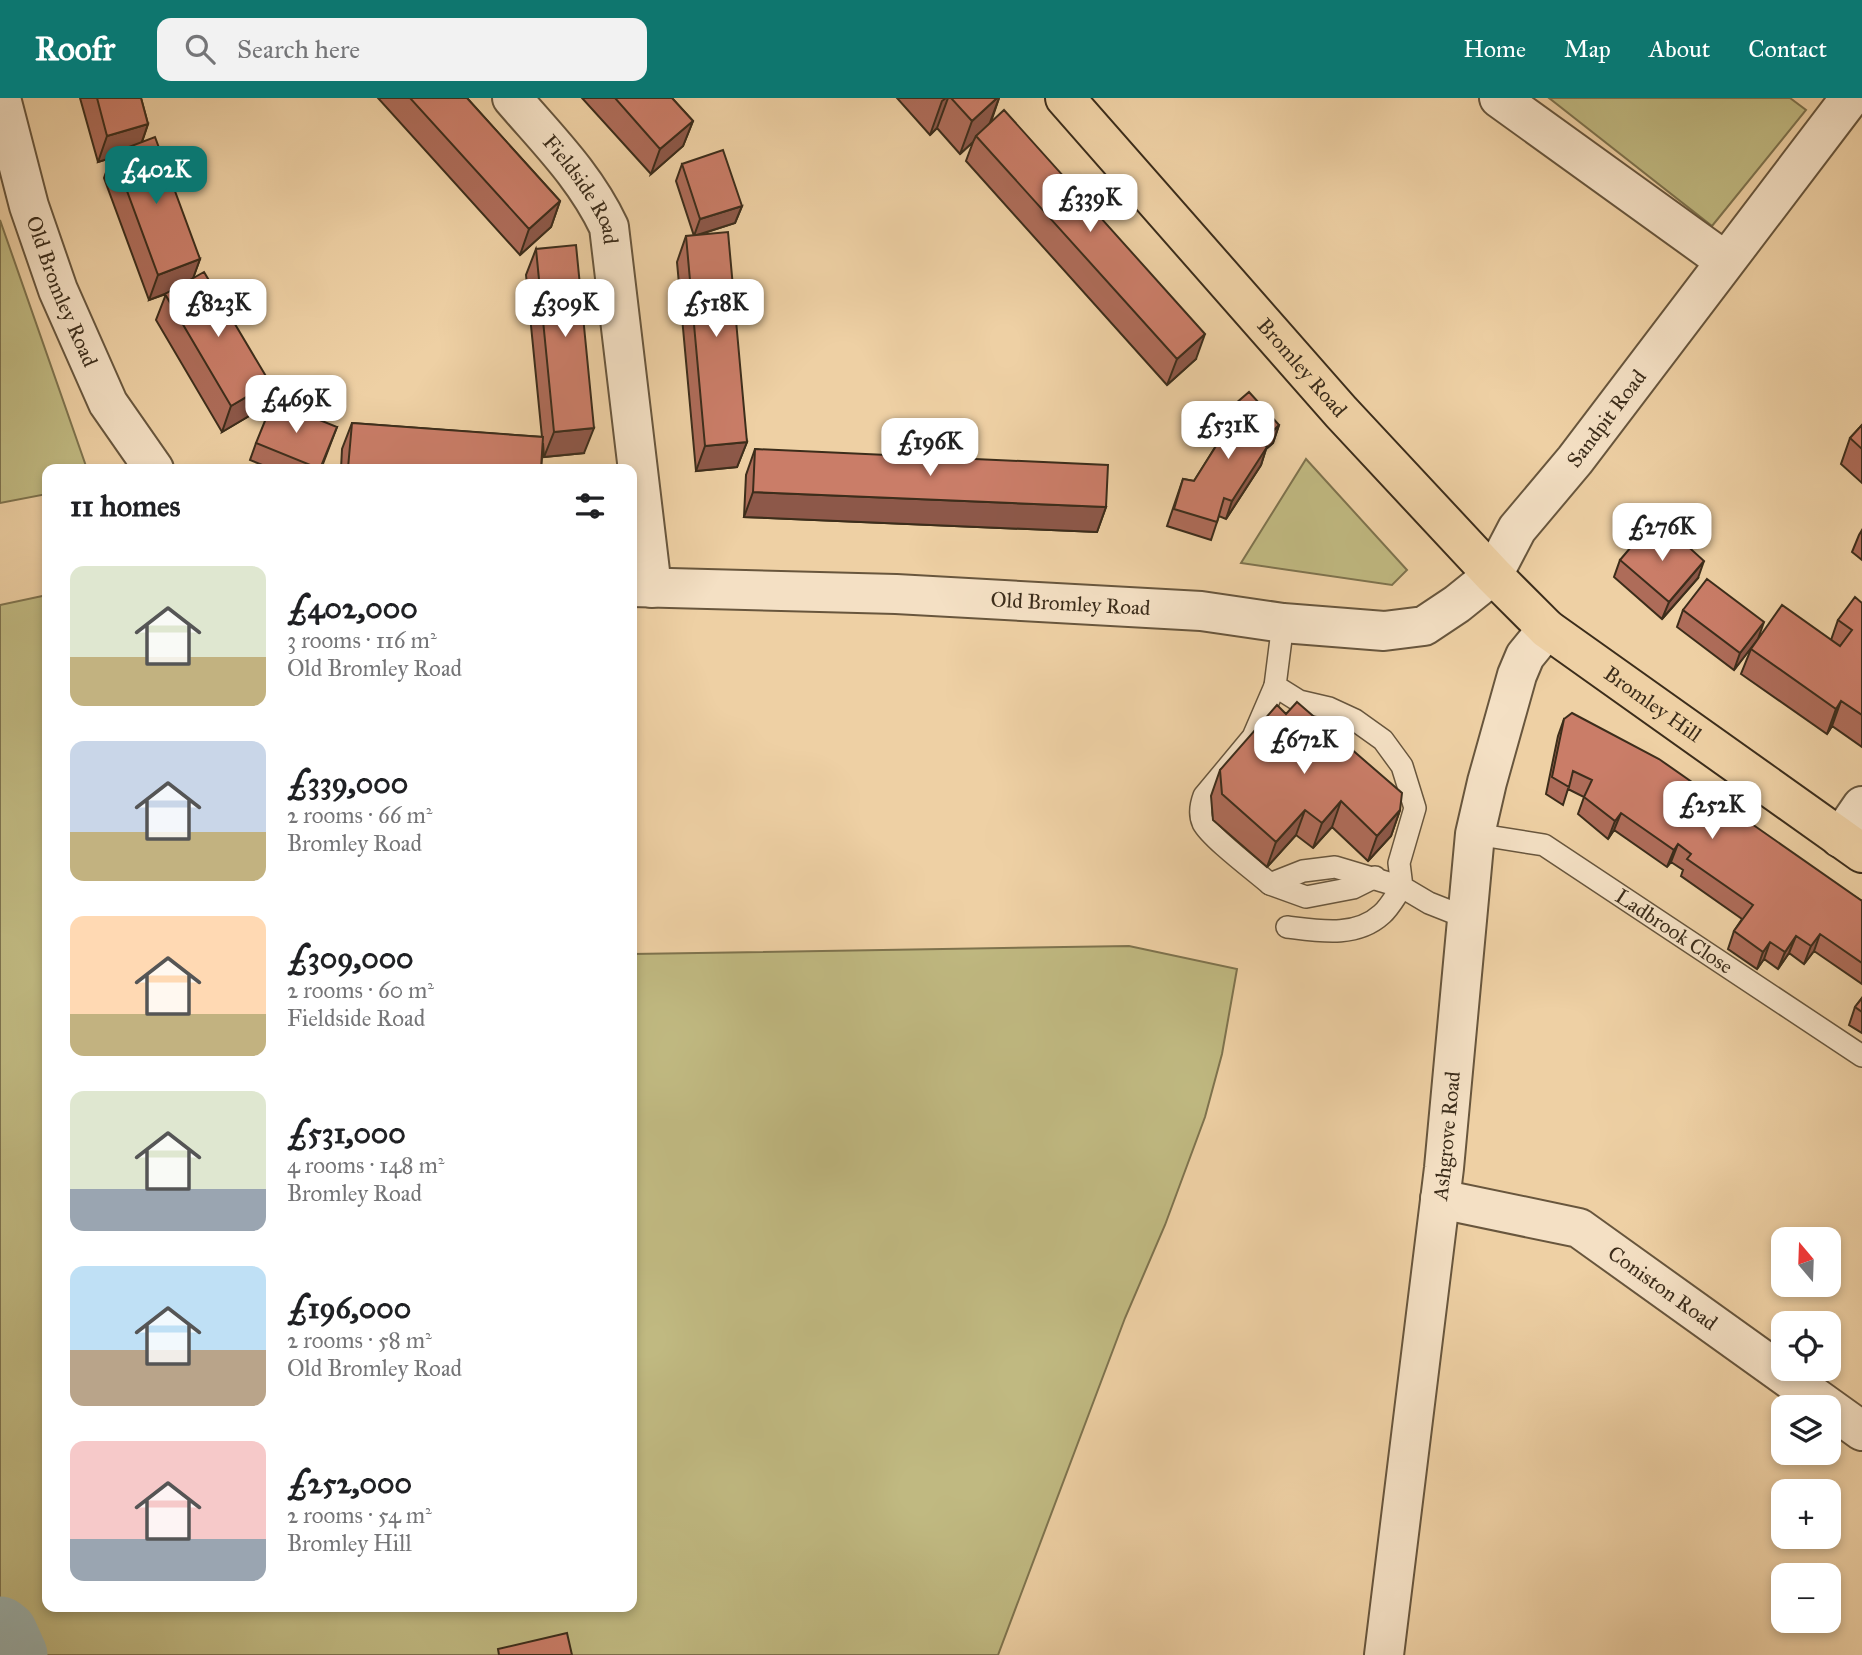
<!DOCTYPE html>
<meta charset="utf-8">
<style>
:root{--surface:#fff;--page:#f2f2f2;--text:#202124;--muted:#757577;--accent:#0f766e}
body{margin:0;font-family:"IM FELL Great Primer",serif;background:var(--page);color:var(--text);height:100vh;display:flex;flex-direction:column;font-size:26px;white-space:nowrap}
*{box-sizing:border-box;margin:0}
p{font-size:23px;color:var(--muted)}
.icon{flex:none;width:38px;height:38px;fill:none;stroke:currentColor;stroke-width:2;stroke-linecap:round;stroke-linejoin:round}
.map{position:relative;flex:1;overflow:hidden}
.sheet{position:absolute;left:42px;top:366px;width:595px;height:1148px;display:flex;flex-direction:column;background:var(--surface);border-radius:14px;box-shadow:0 4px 10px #0003}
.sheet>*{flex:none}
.needle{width:46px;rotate:341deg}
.tools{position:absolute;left:1771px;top:1129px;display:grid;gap:14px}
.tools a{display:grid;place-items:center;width:70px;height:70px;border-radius:14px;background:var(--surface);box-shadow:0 4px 10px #0003;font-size:35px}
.price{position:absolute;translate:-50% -60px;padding:0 16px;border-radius:14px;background:#fff;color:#222;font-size:23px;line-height:46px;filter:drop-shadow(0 2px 4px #0008)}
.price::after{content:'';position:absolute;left:50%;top:42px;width:21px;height:16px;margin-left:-10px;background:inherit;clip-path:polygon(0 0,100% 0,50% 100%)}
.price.on{background:var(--accent);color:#fff}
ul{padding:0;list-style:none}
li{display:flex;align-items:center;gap:21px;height:175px;padding:0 28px}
li span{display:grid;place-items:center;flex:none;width:196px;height:140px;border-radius:14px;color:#555}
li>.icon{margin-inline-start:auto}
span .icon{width:84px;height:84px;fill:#fffc;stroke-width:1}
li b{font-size:30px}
h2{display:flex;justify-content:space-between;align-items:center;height:84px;padding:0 28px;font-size:30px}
header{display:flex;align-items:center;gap:42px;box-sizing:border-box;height:98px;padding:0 35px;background:var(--accent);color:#fff}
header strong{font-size:33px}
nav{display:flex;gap:38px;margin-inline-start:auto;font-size:24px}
.search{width:490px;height:63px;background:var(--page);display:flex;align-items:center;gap:18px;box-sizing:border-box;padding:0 24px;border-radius:14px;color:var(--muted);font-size:26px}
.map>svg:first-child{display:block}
</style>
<header>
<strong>Roofr</strong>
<div class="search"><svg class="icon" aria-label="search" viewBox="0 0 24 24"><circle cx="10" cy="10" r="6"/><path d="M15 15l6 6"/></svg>Search here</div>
<nav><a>Home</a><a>Map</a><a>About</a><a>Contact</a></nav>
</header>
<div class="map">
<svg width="1862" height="1557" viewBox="0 0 1862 1557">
<rect width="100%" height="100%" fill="#eed0a4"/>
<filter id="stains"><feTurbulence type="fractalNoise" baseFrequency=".00286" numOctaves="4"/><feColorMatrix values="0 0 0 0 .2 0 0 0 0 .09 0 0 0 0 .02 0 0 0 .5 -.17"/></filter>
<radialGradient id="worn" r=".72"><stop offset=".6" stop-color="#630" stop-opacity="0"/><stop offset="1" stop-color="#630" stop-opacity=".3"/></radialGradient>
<path fill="#c0b981" stroke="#7e734e" stroke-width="2" d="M 1549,0 L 1790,0 L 1806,12 L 1712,128 Z
M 0,122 L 87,371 L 47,371 L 47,396 L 0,405 Z
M 1306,361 L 1407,472 L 1392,487 L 1241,465 Z
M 47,497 L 47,1508 L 632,1508 L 632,856 L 1129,848 L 1237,871 L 1222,956 L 1205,1019 L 1165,1127 L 1125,1220 L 998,1557 L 0,1557 L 0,507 Z"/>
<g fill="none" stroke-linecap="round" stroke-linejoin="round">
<path stroke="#9cb4b0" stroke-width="65" d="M 0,1531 L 5,1535 L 15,1557"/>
<g stroke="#68563d" stroke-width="24">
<g id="service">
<path d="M 1283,525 L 1275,588 L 1299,603 L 1329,610 L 1355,622 L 1383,642 L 1402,668 L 1415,710 L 1399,765 L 1402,789 L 1429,805 L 1467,820"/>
<path d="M 1275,588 L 1253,639 L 1204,698 C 1201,706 1199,716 1203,725 C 1211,740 1255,773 1270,786 L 1303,773 L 1335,769 L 1402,789 C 1396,797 1390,809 1382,816 C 1356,840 1319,833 1287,829"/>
<path id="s1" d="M 1475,736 L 1544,747 L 1862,958"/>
<path d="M 1270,786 L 1306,799 L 1353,790 L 1375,779"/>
</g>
</g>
<g stroke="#68563d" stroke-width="42">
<g id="minor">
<path id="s2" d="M 1,0 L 29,108 L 58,192 L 108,305 L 154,371"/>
<path id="s3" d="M 512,0 C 548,42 585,78 609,129 L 652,490"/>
<path d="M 1499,0 L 1725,163"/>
<path id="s4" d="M 632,489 L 896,496 L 1201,513 L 1283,525 L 1384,533 L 1424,528 L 1457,506 L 1493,477 L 1517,431 L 1575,362 L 1850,0"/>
<path d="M 1840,740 L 1862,708"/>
<path id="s5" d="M 1440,1101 L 1579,1130 L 1862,1333"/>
<path id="s6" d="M 1384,1557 L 1444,1070 L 1475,736 L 1487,684 L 1517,577 L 1525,558 L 1547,531"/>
</g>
</g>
<g stroke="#3c2d1b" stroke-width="42">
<g id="primary">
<path id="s7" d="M 1065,0 L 1341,314 L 1493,477 L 1547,531 L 1862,755"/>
</g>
</g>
<use href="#service" stroke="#f4e0c4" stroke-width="21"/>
<use href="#minor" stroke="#f4e0c4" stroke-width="38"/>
<use href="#primary" stroke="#eed0a4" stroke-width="38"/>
</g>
<path fill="#ae6c59" stroke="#3c2d1b" stroke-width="2" d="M 80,0 L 141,0 L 148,26 L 142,44 L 200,161 L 193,180 L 261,311 L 222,334 L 156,222 L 166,196 L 149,202 L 104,80 L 111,60 L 98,64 Z
M 378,0 L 467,0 L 560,103 L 551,129 L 520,157 Z
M 582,0 L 672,0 L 693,23 L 683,48 L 651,76 Z
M 897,0 L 999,0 L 991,24 L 1196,261 L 1167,287 L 966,63 L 973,44 L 960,56 L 937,30 L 930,37 Z
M 682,66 L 742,108 L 735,125 L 698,137 L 747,344 L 737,369 L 696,373 L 677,164 L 686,138 L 694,138 L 676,83 Z
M 536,151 L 584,355 L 544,359 L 543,345 L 541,371 L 341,371 L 342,351 L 352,325 L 542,339 L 526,177 Z
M 1227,313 L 1279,327 L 1273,345 L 1266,351 L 1261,367 L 1226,421 L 1219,418 L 1211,442 L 1167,428 L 1183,381 L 1194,383 L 1224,335 L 1221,331 Z
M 1862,327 L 1862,385 L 1841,366 L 1850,340 Z
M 337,329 L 321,371 L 272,371 L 250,362 L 256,345 Z
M 755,351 L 1106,409 L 1097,434 L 744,419 L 746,377 Z
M 1862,432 L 1862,462 L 1852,454 L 1859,437 Z
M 1620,462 L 1698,480 L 1662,521 L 1614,479 Z
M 1862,505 L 1862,649 L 1832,628 L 1827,636 L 1741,576 L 1751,551 L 1757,542 L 1734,572 L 1677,529 L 1683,512 L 1758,541 L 1831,542 L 1838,522 Z
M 1286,616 L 1400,712 L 1391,738 L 1368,763 L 1332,729 L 1313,750 L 1296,737 L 1267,769 L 1213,722 L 1211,698 L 1220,672 Z
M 1564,621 L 1862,803 L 1862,886 L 1814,853 L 1804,866 L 1789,855 L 1778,871 L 1764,861 L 1757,871 L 1728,851 L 1734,833 L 1742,821 L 1681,778 L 1683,772 L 1671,764 L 1667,769 L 1614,732 L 1608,741 L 1578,716 L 1584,699 L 1568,691 L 1563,707 L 1546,696 L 1558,638 Z
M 1862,900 L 1862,935 L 1849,927 L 1855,909 Z"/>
<path fill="#8d5849" stroke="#3c2d1b" stroke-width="2" d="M 946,0 L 948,0 L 937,30 L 930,37 L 942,3 Z
M 997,0 L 999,0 L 988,30 L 976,38 L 973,44 L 960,56 L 972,23 Z
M 693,23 L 683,48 L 651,76 L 660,51 Z
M 148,26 L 139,52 L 113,55 L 111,60 L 98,64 L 107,38 Z
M 560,103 L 551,129 L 520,157 L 529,131 Z
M 742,108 L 735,125 L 694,138 L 700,121 Z
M 200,161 L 191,186 L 149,202 L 158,177 Z
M 1205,236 L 1196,261 L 1167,287 L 1177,261 Z
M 270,285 L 261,311 L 222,334 L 231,308 Z
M 1279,327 L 1273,345 L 1266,351 L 1261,367 L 1226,421 L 1232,403 L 1262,344 Z
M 594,330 L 584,355 L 544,359 L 554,334 Z
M 747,344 L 737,369 L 696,373 L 705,348 Z
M 753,394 L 1106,409 L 1097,434 L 744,419 Z
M 1704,463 L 1698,480 L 1662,521 L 1669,504 Z
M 1764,524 L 1758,541 L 1734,572 L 1740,555 Z
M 1841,603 L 1832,628 L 1827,636 L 1836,611 Z
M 1341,703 L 1332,729 L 1313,750 L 1322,725 Z
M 1305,712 L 1296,737 L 1267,769 L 1276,744 Z
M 1400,712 L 1391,738 L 1368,763 L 1377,738 Z
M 1621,715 L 1614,732 L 1608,741 L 1615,723 Z
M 1678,746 L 1671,764 L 1667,769 L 1674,752 Z
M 1820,836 L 1814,853 L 1804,866 L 1811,848 Z
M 1796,838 L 1789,855 L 1778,871 L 1785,854 Z
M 1770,844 L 1764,861 L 1757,871 L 1763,854 Z"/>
<path fill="#ca7d68" stroke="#3c2d1b" stroke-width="2" d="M 97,0 L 141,0 L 148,26 L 107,38 Z
M 410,0 L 467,0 L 560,103 L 529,131 Z
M 615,0 L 672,0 L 693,23 L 660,51 Z
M 951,0 L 997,0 L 972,23 Z
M 1004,12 L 1205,236 L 1177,261 L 976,38 Z
M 155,39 L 200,161 L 158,177 L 113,55 Z
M 723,52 L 742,108 L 700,121 L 682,66 Z
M 728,134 L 747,344 L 705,348 L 686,138 Z
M 576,147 L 594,330 L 554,334 L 536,151 Z
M 204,174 L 270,285 L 231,308 L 165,196 Z
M 1249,294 L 1279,327 L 1262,344 L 1267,349 L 1232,403 L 1224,400 L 1217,424 L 1174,411 L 1183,381 L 1194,383 L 1233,321 L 1227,313 Z
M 273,303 L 337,329 L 320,371 L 256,345 Z
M 352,325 L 543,339 L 541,371 L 362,371 L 348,370 Z
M 1862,327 L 1862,351 L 1850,340 Z
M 755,351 L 1108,367 L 1106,409 L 753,394 Z
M 1648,429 L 1672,450 L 1681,442 L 1704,463 L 1669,504 L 1620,462 Z
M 1707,481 L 1764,524 L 1740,555 L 1683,512 Z
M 1855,499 L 1862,505 L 1862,617 L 1841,603 L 1836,611 L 1751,551 L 1782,507 L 1840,548 L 1852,532 L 1838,522 Z
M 1297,604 L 1402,695 L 1400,712 L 1377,738 L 1341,703 L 1322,725 L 1305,712 L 1276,744 L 1222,696 L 1220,672 L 1277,607 L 1286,616 Z
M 1572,615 L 1659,661 L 1862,803 L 1862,865 L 1820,836 L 1811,848 L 1796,838 L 1785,854 L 1770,844 L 1763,854 L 1734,833 L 1753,807 L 1687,761 L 1691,756 L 1678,746 L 1674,752 L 1621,715 L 1615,723 L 1584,699 L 1592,682 L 1573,673 L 1569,689 L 1552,679 L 1564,621 Z
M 1862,900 L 1862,914 L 1855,909 Z
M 567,1535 L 572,1557 L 499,1557 L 498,1551 Z"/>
<g text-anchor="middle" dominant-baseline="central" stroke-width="6" stroke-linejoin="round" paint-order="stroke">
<g font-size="21" fill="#3c2d1b" stroke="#f4e0c4">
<text stroke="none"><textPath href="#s3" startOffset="116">Fieldside Road</textPath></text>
<text stroke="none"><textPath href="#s2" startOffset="203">Old Bromley Road</textPath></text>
<text stroke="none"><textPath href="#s7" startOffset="359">Bromley Road</textPath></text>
<text stroke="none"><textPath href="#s4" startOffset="1074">Sandpit Road</textPath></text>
<text stroke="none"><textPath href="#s4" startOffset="439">Old Bromley Road</textPath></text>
<text stroke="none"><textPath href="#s7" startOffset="847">Bromley Hill</textPath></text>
<text stroke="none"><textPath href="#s1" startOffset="226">Ladbrook Close</textPath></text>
<text stroke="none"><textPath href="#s6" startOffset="523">Ashgrove Road</textPath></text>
<text stroke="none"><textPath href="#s5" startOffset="245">Coniston Road</textPath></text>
</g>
</g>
<rect width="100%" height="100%" filter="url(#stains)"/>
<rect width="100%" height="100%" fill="url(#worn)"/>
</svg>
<div class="tools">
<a><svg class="needle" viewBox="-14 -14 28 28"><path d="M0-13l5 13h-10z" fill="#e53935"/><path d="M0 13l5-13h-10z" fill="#757577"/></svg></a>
<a><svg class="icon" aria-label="locate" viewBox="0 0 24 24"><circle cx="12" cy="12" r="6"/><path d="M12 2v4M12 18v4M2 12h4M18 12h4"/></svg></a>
<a><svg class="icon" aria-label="layers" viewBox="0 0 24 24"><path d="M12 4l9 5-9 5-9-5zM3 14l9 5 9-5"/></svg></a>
<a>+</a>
<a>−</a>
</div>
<b class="price on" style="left:156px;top:108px">£402K</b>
<b class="price" style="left:1090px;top:136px">£339K</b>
<b class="price" style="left:218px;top:241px">£823K</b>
<b class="price" style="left:565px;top:241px">£309K</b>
<b class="price" style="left:716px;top:241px">£518K</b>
<b class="price" style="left:296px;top:337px">£469K</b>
<b class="price" style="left:1228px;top:363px">£531K</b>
<b class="price" style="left:930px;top:380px">£196K</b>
<b class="price" style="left:1662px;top:465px">£276K</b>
<b class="price" style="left:1304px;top:678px">£672K</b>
<b class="price" style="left:1712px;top:743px">£252K</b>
<section class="sheet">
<h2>11 homes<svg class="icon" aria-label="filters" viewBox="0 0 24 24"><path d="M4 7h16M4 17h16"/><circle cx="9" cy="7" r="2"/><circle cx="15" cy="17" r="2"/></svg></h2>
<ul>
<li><span style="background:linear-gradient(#dfe7d0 65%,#c2b280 0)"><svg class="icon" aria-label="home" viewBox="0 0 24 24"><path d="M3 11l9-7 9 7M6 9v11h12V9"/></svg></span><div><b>£402,000</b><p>3 rooms · 116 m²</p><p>Old Bromley Road</p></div></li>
<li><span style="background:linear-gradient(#c9d6e8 65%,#c2b280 0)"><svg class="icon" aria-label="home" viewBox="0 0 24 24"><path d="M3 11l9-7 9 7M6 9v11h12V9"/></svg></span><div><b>£339,000</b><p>2 rooms · 66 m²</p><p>Bromley Road</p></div></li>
<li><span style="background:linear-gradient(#ffd9b3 70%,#c2b280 0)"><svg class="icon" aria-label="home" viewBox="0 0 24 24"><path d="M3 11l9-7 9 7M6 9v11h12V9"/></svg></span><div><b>£309,000</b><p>2 rooms · 60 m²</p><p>Fieldside Road</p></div></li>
<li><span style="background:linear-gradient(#dfe7d0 70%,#9aa5b1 0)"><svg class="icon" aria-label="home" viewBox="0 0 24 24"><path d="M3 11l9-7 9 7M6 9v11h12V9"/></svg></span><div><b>£531,000</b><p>4 rooms · 148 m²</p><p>Bromley Road</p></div></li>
<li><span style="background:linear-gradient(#bfe0f5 60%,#b9a48a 0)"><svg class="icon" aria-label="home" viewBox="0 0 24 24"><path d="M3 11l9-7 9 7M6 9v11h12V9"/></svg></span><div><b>£196,000</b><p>2 rooms · 58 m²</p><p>Old Bromley Road</p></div></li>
<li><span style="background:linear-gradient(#f6c9c9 70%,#9aa5b1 0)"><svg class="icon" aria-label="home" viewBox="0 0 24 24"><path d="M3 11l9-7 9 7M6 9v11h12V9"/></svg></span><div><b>£252,000</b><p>2 rooms · 54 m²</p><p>Bromley Hill</p></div></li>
</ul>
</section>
</div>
